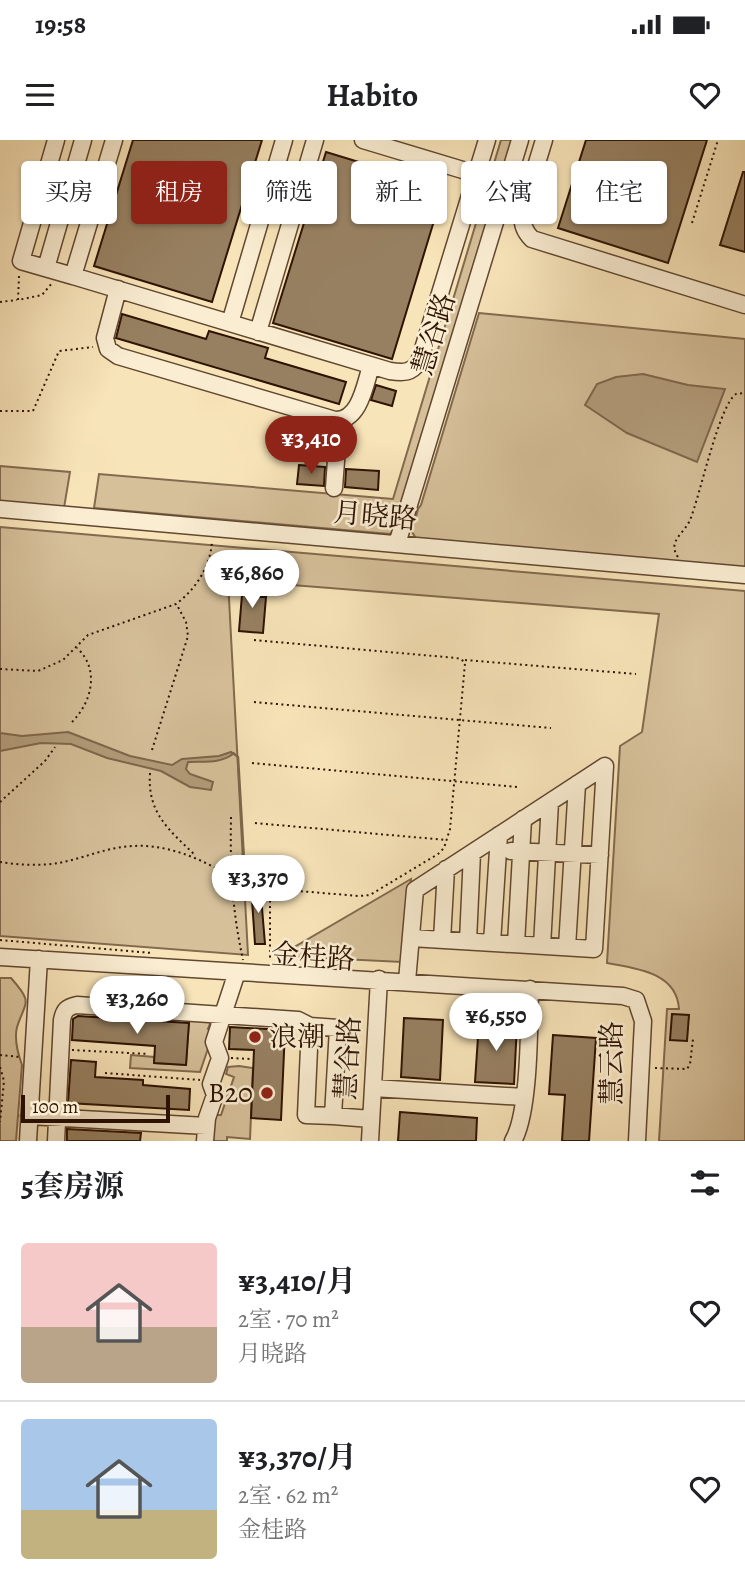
<!DOCTYPE html>
<html lang="zh">
<meta charset="utf-8">
<style>
:root{--surface:#fff;--page:#f2f2f2;--text:#202124;--muted:#757577;--line:#e0e0e0;--accent:#8f2418}
body{margin:0;font-family:Alegreya,"Noto Serif SC",serif;background:var(--page);color:var(--text);height:100vh;display:flex;flex-direction:column;font-size:26px;white-space:nowrap}
*{box-sizing:border-box;margin:0}
p{font-size:23px;color:var(--muted)}
.icon{flex:none;width:38px;height:38px;fill:none;stroke:currentColor;stroke-width:2;stroke-linecap:round;stroke-linejoin:round}
.map{position:relative;height:1001px;overflow:hidden}
.drawer{display:flex;flex-direction:column;background:var(--surface);flex:1}
.drawer>*{flex:none}
.hud{position:absolute;left:21px;top:21px;width:704px;height:63px;display:flex;gap:14px}
.scale{position:absolute;left:21px;bottom:18px;width:149px;box-sizing:border-box;padding-left:7px;border:4px solid #2e1302;border-top:0;font-size:19px;line-height:24px;white-space:nowrap;color:#2e1302;-webkit-text-stroke:5px #faedd2;paint-order:stroke}
.price{position:absolute;translate:-50% -60px;padding:0 16px;border-radius:24px;background:#fff;color:#222;font-size:23px;line-height:46px;filter:drop-shadow(0 2px 4px #0008)}
.price::after{content:'';position:absolute;left:50%;top:42px;width:21px;height:16px;margin-left:-10px;background:inherit;clip-path:polygon(0 0,100% 0,50% 100%)}
.price.current{background:var(--accent);color:#fff}
ul{padding:0;list-style:none}
li{display:flex;align-items:center;gap:21px;height:175px;padding:0 21px}
li+li{border-top:2px solid var(--line)}
li span{display:grid;place-items:center;flex:none;width:196px;height:140px;border-radius:7px;color:#555}
li>.icon{margin-inline-start:auto}
span .icon{width:84px;height:84px;fill:#fffc;stroke-width:1}
li b{font-size:30px}
h2{display:flex;justify-content:space-between;align-items:center;height:84px;padding:0 21px;font-size:30px}
.tag{padding:0 24px;border-radius:7px;background:var(--surface);box-shadow:0 2px 5px #0004;font-size:24px;line-height:63px}
.tag.current{background:var(--accent);color:#fff}
.status{display:flex;justify-content:space-between;align-items:center;height:49px;padding:0 35px;background:var(--surface);direction:ltr}
.status svg{height:19px;fill:currentColor}
header{display:flex;justify-content:space-between;align-items:center;height:91px;padding:0 21px;background:var(--surface);font-size:32px;font-weight:600}
.map>svg:first-child{display:block}
</style>
<div class="status"><b>19:58</b><svg viewBox="0 0 49 12"><path d="M0 12V9h3v3zM5 12V6h3v6zM10 12V3h3v9zM15 12V0h3v12zM26 1h20v11H26zM47 4h2v5h-2z"/></svg></div>
<header><svg class="icon" aria-label="menu" viewBox="0 0 24 24"><path d="M4 6h16M4 12h16M4 18h16"/></svg>Habito<svg class="icon" aria-label="heart" viewBox="0 0 24 24"><path d="M12 20l-8-8c-3-5 5-10 8-4 3-6 11-1 8 4z"/></svg></header>
<div class="map">
<svg width="745" height="1001" viewBox="0 0 745 1001">
<rect width="100%" height="100%" fill="#f8e4b9"/>
<filter id="stains"><feTurbulence type="fractalNoise" baseFrequency=".00286" numOctaves="4"/><feColorMatrix values="0 0 0 0 .2 0 0 0 0 .09 0 0 0 0 .02 0 0 0 .5 -.17"/></filter>
<radialGradient id="worn" r=".72"><stop offset=".6" stop-color="#630" stop-opacity="0"/><stop offset="1" stop-color="#630" stop-opacity=".3"/></radialGradient>
<path fill="#d6c09a" stroke="#826a4e" stroke-width="2" d="M 501,0 L 512,0 L 394,390 L 390,394 L 94,368 L 99,334 L 393,359 Z
M 479,173 L 745,199 L 745,431 L 419,403 L 412,392 L 418,369 L 421,365 Z
M 0,326 L 70,332 L 64,368 L 0,362 Z
M 0,387 L 745,451 L 745,1001 L 659,1001 L 667,869 L 679,869 C 677,832 635,828 607,823 L 620,606 L 642,592 L 659,474 L 228,440 L 248,815 L 0,796 Z
M 411,739 L 402,822 L 279,816 Z
M 0,838 L 11,838 C 33,863 26,860 17,887 C 14,899 18,914 22,925 L 16,1001 L 0,1001 Z
M 189,879 L 211,881 L 208,889 L 214,891 L 200,932 L 130,928 L 131,915 L 154,917 L 154,923 L 186,925 Z
M 239,926 L 253,928 L 250,999 L 227,997 L 227,1001 L 213,1001 L 214,975 L 221,975 L 234,937 L 226,934 L 228,927 Z"/>
<path fill="#b39d7b" stroke="#7e664b" stroke-width="2" d="M 643,234 L 688,245 L 725,249 L 697,322 L 627,293 L 585,265 L 597,244 L 616,237 Z
M 68,592 L 130,616 L 172,625 L 182,619 L 219,616 L 231,612 L 233,614 C 220,624 204,621 188,622 L 186,629 L 190,634 L 213,642 L 211,650 L 190,647 L 161,631 L 107,618 L 71,604 L 41,603 L 0,611 L 0,593 L 22,596 Z"/>
<g fill="none" stroke-linecap="round" stroke-linejoin="round">
<path stroke="#7e664b" stroke-width="2.5" d="M 233,613 L 238,617 L 245,737"/>
</g>
<path fill="#978061" stroke="#2e1302" stroke-width="2" d="M 133,0 L 262,0 L 212,162 L 94,126 Z
M 586,0 L 707,0 L 668,123 L 558,88 Z
M 326,12 L 444,48 L 392,219 L 273,183 Z
M 743,32 L 745,32 L 745,112 L 720,105 Z
M 122,174 L 206,199 L 209,191 L 268,208 L 265,218 L 346,242 L 339,264 L 116,198 Z
M 376,245 L 396,251 L 392,266 L 371,260 Z
M 299,325 L 325,327 L 324,346 L 297,344 Z
M 346,329 L 379,331 L 378,350 L 345,347 Z
M 243,443 L 260,446 L 258,457 L 266,457 L 263,493 L 239,491 Z
M 260,744 L 265,804 L 255,804 L 251,745 Z
M 672,874 L 689,875 L 687,901 L 670,900 Z
M 78,876 L 189,883 L 186,925 L 154,923 L 155,906 L 72,900 L 73,879 Z
M 404,878 L 443,880 L 440,940 L 401,937 Z
M 479,882 L 517,884 L 514,944 L 475,942 Z
M 230,887 L 285,890 L 281,980 L 251,978 L 254,910 L 229,909 Z
M 553,895 L 596,898 L 589,1001 L 562,1001 L 565,955 L 549,954 Z
M 71,920 L 96,922 L 95,937 L 143,940 L 143,945 L 190,949 L 189,970 L 68,963 Z
M 400,972 L 477,978 L 476,1001 L 398,1001 Z
M 67,989 L 141,993 L 140,1001 L 67,1001 Z"/>
<g fill="none" stroke-linecap="round" stroke-linejoin="round">
<g stroke="#604730" stroke-width="19">
<path id="minor" d="M 56,0 L 21,121 L 73,136
M 114,0 L 73,136 L 390,231 C 404,233 411,233 419,222 L 487,0
M 363,0 L 476,34
M 544,0 L 522,72 C 522,84 524,91 532,99 L 745,165
M 46,128 L 83,0
M 118,149 L 105,198 L 108,209 L 118,216 L 335,280 C 360,281 365,244 371,226
M 230,183 L 284,0
M 258,192 L 315,0
M 334,348 L 339,280
M 0,369 L 745,435
M 397,404 L 520,0
M 511,711 L 600,715
M 442,800 L 446,729
M 468,801 L 472,713
M 492,803 L 499,695
M 516,804 L 523,679
M 542,806 L 550,662
M 567,807 L 577,644
M 0,817 L 623,856 L 636,860 L 643,881 L 637,1001
M 407,841 L 415,750 L 605,626 L 594,809 L 411,798
M 373,948 L 524,957
M 29,976 L 206,986
M 333,976 L 371,979
M 28,1001 L 39,819
M 56,1001 L 62,880 C 64,870 67,867 77,865 L 298,880 L 310,886 L 338,888 L 333,976 L 306,975 L 310,886
M 205,1001 L 207,978 L 215,955 L 211,944 L 220,918 L 214,902 L 235,838
M 370,1001 L 379,839
M 513,1001 C 530,972 529,885 530,849"/>
</g>
<path stroke="#2e1302" stroke-width="2" stroke-dasharray="2 3.5" stroke-linecap="butt" d="M 692,83 L 718,0
M 19,136 L 18,160 L 42,155 L 52,143
M 0,162 L 17,160
M 0,271 L 33,271 L 59,211 L 93,207
M 678,417 C 667,401 684,394 690,380 C 700,356 719,265 736,254 L 745,253
M 254,500 L 456,518 L 461,519 L 465,523 L 450,689 L 444,708 L 438,714 L 370,755 L 359,756 L 286,750 L 270,756 L 270,821
M 465,520 L 636,534
M 0,529 L 38,531 L 63,520 L 88,495 L 176,464 C 196,449 210,427 212,402
M 254,562 L 551,588
M 72,582 C 92,562 100,529 77,508
M 152,610 L 188,496 L 186,482 L 177,465
M 252,623 L 518,647
M 150,633 C 147,673 169,690 196,716
M 0,662 L 45,621 L 55,607
M 231,677 C 230,729 232,769 243,820
M 255,683 L 446,700
M 0,722 C 19,725 40,726 59,723 C 84,718 108,707 133,706 C 168,704 201,719 230,736
M 0,800 L 152,813
M 72,910 L 148,914
M 0,915 L 20,917
M 231,918 L 250,919
M 0,927 L 4,941 L 0,982
M 655,928 L 687,929 L 690,924 L 693,899
M 105,933 L 200,940"/>
<use href="#minor" stroke="#faedd2" stroke-width="16"/>
</g>
<g fill="#8f2418" stroke="#faedd2" stroke-width="2.5">
<circle cx="255" cy="897" r="7"/>
<circle cx="267" cy="953" r="7"/>
</g>
<g text-anchor="middle" dominant-baseline="central" stroke-width="5" stroke-linejoin="round" paint-order="stroke">
<g font-size="28" fill="#2e1302" stroke="#faedd2">
<text transform="translate(434 194) rotate(-73)">慧谷路</text>
<text transform="translate(375 376) rotate(5)">月晓路</text>
<text transform="translate(313 817) rotate(4)">金桂路</text>
<text transform="translate(348 918) rotate(-87)">慧谷路</text>
<text transform="translate(612 923) rotate(-90)">慧云路</text>
</g>
<g font-size="28" fill="#2e1302" stroke="#faedd2" text-anchor="start">
<text x="269" y="897">浪潮</text>
<text x="253" y="953" text-anchor="end">B20</text>
</g>
</g>
<rect width="100%" height="100%" filter="url(#stains)"/>
<rect width="100%" height="100%" fill="url(#worn)"/>
</svg>
<div class="scale">100 m</div>
<b class="price current" style="left:311px;top:336px">¥3,410</b>
<b class="price" style="left:252px;top:470px">¥6,860</b>
<b class="price" style="left:258px;top:775px">¥3,370</b>
<b class="price" style="left:137px;top:896px">¥3,260</b>
<b class="price" style="left:496px;top:913px">¥6,550</b>
<div class="hud">
<a class="tag">买房</a>
<a class="tag current">租房</a>
<a class="tag">筛选</a>
<a class="tag">新上</a>
<a class="tag">公寓</a>
<a class="tag">住宅</a>
</div>
</div>
<section class="drawer">
<h2>5套房源<svg class="icon" aria-label="filters" viewBox="0 0 24 24"><path d="M4 7h16M4 17h16"/><circle cx="9" cy="7" r="2"/><circle cx="15" cy="17" r="2"/></svg></h2>
<ul>
<li><span style="background:linear-gradient(#f6c9c9 60%,#b9a48a 0)"><svg class="icon" aria-label="home" viewBox="0 0 24 24"><path d="M3 11l9-7 9 7M6 9v11h12V9"/></svg></span><div><b>¥3,410/月</b><p>2室 · 70 m²</p><p>月晓路</p></div><svg class="icon" aria-label="heart" viewBox="0 0 24 24"><path d="M12 20l-8-8c-3-5 5-10 8-4 3-6 11-1 8 4z"/></svg></li>
<li><span style="background:linear-gradient(#a9c7e8 65%,#c2b280 0)"><svg class="icon" aria-label="home" viewBox="0 0 24 24"><path d="M3 11l9-7 9 7M6 9v11h12V9"/></svg></span><div><b>¥3,370/月</b><p>2室 · 62 m²</p><p>金桂路</p></div><svg class="icon" aria-label="heart" viewBox="0 0 24 24"><path d="M12 20l-8-8c-3-5 5-10 8-4 3-6 11-1 8 4z"/></svg></li>
</ul>
</section>
